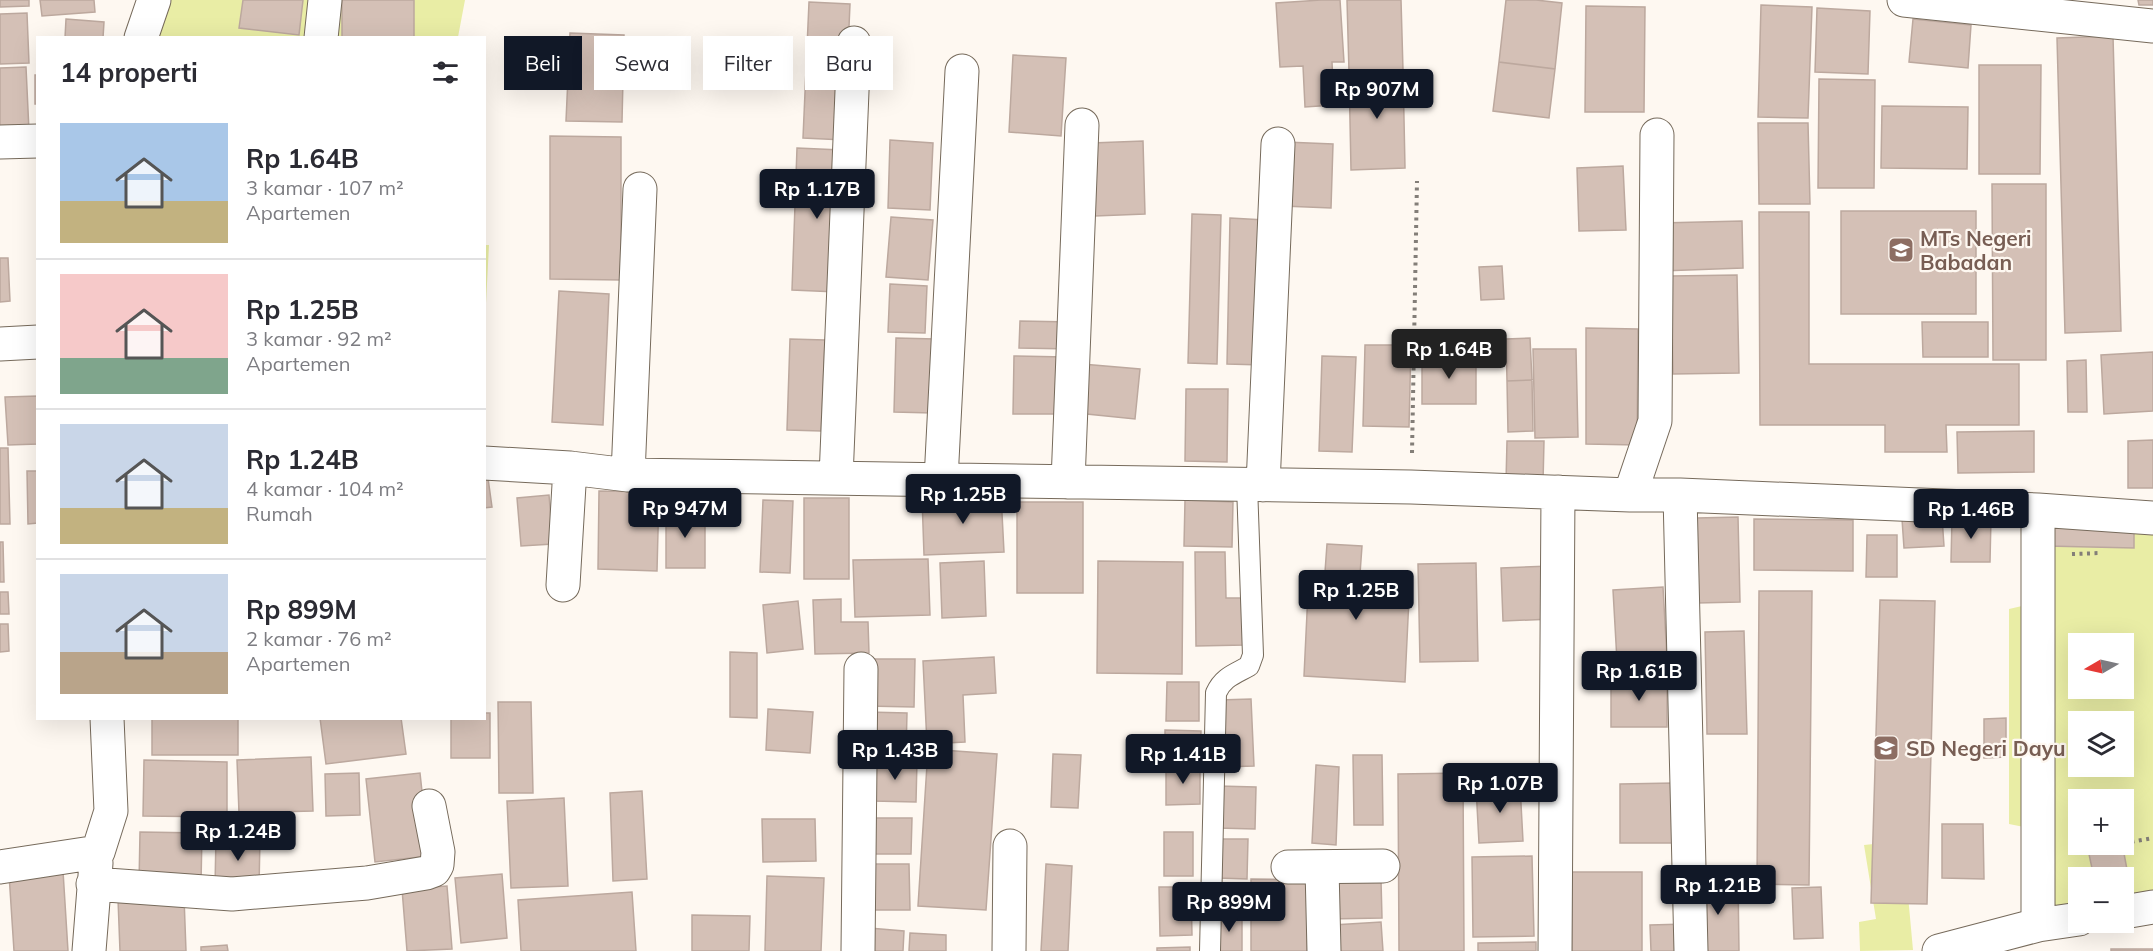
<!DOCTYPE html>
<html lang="id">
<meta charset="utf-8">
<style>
:root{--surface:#fff;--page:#f2f2f3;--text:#2b2b33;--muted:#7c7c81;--line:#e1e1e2;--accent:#111827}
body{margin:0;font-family:Mulish,sans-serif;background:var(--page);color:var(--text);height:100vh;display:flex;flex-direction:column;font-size:22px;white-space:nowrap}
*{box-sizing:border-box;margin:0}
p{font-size:20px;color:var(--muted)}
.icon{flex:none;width:33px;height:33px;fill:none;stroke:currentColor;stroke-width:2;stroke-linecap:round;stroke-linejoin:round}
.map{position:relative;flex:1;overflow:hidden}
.panel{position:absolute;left:36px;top:36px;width:450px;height:684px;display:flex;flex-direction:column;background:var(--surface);border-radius:0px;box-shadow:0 6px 24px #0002}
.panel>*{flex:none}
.banner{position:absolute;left:504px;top:36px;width:570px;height:54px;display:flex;gap:12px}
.needle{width:39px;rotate:261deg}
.controls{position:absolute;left:2068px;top:633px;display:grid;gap:12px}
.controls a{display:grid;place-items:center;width:66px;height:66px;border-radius:0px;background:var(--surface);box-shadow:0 6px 24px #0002;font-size:30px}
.price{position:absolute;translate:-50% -51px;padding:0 14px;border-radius:6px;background:var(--accent);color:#fff;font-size:20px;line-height:39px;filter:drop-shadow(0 2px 3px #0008)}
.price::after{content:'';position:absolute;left:50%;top:36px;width:18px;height:14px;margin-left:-9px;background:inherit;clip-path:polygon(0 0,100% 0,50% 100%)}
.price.selected{background:#222;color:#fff}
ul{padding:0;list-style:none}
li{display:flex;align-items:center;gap:18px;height:150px;padding:0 24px}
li+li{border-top:2px solid var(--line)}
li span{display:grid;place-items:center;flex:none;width:168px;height:120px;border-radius:0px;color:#555}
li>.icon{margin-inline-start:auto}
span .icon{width:72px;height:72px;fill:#fffc;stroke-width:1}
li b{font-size:26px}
h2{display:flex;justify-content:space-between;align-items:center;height:72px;padding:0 24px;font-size:26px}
.chip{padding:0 21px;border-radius:0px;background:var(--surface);box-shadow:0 6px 24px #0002;font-size:21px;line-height:54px}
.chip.selected{background:var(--accent);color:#fff}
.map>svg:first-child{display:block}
</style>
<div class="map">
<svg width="2153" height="951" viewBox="0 0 2153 951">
<rect width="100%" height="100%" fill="#fef8f1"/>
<path fill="#e9eda5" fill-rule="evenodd" d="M 143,0 L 465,0 L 458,37 L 132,38 Z
M 484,245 L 489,245 L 485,323 L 484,323 Z
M 2041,511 L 2153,521 L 2153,905 L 2124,909 L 2124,878 L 2079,878 L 2079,915 L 2041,920 ZM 2079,644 L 2124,644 L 2124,688 L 2079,688 ZM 2079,722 L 2124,722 L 2124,766 L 2079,766 ZM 2079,800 L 2124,800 L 2124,844 L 2079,844 Z
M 2035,603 L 2034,829 L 2009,824 L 2009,609 Z
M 1903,841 L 1913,950 L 1860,951 L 1859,922 L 1876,919 L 1864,845 Z"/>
<path fill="#d4c0b6" stroke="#bca89e" stroke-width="1.5" d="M 0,0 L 29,0 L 29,6 L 0,7 Z
M 40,0 L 94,0 L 95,12 L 42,16 Z
M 243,0 L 303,0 L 299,35 L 239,28 Z
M 342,0 L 414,0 L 414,38 L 342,38 Z
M 1321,0 L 1340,0 L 1344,62 L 1332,62 L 1334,105 L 1305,107 L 1303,66 L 1280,67 L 1276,3 Z
M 1347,0 L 1401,0 L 1403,70 L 1349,72 Z
M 1506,0 L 1536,0 L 1562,3 L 1555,69 L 1499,62 Z
M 2138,0 L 2153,0 L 2153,5 L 2139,5 Z
M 809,2 L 850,4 L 844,140 L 803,138 Z
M 1761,5 L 1812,7 L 1808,118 L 1758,117 Z
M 1586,6 L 1645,7 L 1644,112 L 1585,112 Z
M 1817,8 L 1870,11 L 1868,74 L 1815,72 Z
M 27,13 L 29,63 L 0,64 L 0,14 Z
M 66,19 L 104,22 L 103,38 L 65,38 Z
M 1913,19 L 1971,25 L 1968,68 L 1909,62 Z
M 570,33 L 624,35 L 622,122 L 566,121 Z
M 2113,36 L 2121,331 L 2065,333 L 2057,38 Z
M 1013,55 L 1066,58 L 1061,136 L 1009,132 Z
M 1499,62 L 1555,69 L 1549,118 L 1493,111 Z
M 1979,65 L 2041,65 L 2040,174 L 1979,174 Z
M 26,67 L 29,131 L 0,132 L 0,68 Z
M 1403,70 L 1405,168 L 1351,170 L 1349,72 Z
M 35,75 L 38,75 L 38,104 L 35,104 Z
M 1819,79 L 1875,80 L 1874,188 L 1818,188 Z
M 1882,106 L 1968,107 L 1967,169 L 1881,168 Z
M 1758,123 L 1808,123 L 1810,204 L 1759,204 Z
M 550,136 L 621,137 L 621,280 L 550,279 Z
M 890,140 L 933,143 L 930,210 L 888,208 Z
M 1143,141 L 1145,214 L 1095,216 L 1092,143 Z
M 1285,142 L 1333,144 L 1331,208 L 1283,206 Z
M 797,148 L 841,150 L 837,292 L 792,290 Z
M 1623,166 L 1626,230 L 1579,231 L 1577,168 Z
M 1992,184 L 2046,184 L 2046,360 L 1993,360 Z
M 1841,211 L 1976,211 L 1976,314 L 1841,314 Z
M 1759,212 L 1809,212 L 1809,364 L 2019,364 L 2019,425 L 1946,425 L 1947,452 L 1885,452 L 1885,425 L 1760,425 Z
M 1192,214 L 1221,215 L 1217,364 L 1188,363 Z
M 891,217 L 933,220 L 928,280 L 886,277 Z
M 1230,218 L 1265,220 L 1262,365 L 1227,364 Z
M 1742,221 L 1743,268 L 1661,271 L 1660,223 Z
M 0,258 L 8,258 L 10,301 L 0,302 Z
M 1502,266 L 1504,299 L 1481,300 L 1479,267 Z
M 1737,275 L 1739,373 L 1673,374 L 1671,276 Z
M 890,284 L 927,286 L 925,333 L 888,332 Z
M 559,291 L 609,294 L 603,425 L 552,422 Z
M 1020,321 L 1071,322 L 1071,349 L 1019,348 Z
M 1922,322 L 1988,322 L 1988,357 L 1923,357 Z
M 1586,328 L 1638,329 L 1637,445 L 1586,444 Z
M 896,338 L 935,339 L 932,413 L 894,412 Z
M 1530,338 L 1532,380 L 1507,381 L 1506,339 Z
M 790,339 L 825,340 L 821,431 L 787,430 Z
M 1365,345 L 1411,345 L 1409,427 L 1363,426 Z
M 1533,349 L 1576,349 L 1578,437 L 1535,438 Z
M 2153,352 L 2153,411 L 2104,414 L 2101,355 Z
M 1014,356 L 1065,357 L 1064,414 L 1013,414 Z
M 1322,356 L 1356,357 L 1352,452 L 1319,451 Z
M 1422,356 L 1476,357 L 1476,404 L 1422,404 Z
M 2086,360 L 2087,412 L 2068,412 L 2067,361 Z
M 1082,364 L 1140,369 L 1135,419 L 1077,413 Z
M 1532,380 L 1533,431 L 1508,432 L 1507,381 Z
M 1186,389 L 1228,389 L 1227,462 L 1185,461 Z
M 38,396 L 38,444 L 8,445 L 5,397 Z
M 2034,431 L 2034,472 L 1958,473 L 1957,432 Z
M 2153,440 L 2153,488 L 2128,488 L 2128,441 Z
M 1507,441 L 1544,441 L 1543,483 L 1506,482 Z
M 0,448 L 8,448 L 10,524 L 0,524 Z
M 27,471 L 38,471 L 38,523 L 28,524 Z
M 488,478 L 492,507 L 484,508 L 484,479 Z
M 599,491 L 659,492 L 657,571 L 598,569 Z
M 1001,494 L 1004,552 L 924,555 L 922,497 Z
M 549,495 L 553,544 L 521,546 L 517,498 Z
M 804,498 L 849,498 L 849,579 L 804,579 Z
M 763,500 L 793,501 L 790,573 L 760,572 Z
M 1185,500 L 1233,502 L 1232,547 L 1184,546 Z
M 1017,502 L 1083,502 L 1083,593 L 1017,593 Z
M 666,509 L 705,510 L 705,568 L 666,568 Z
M 1738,517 L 1740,602 L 1697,603 L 1697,518 Z
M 1942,517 L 1944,546 L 1904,548 L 1902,519 Z
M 1952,518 L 1991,518 L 1990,562 L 1951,562 Z
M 1754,519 L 1853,520 L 1853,571 L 1754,570 Z
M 2048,522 L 2134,523 L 2134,548 L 2047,546 Z
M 1867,535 L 1897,535 L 1897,577 L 1866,577 Z
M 0,542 L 3,542 L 4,582 L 0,582 Z
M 1327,544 L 1362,546 L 1360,574 L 1410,577 L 1405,682 L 1304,676 L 1309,571 L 1325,572 Z
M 1195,552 L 1225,552 L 1226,598 L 1244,598 L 1245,645 L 1196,646 Z
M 928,559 L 930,615 L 855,617 L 853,560 Z
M 984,561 L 986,616 L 942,618 L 940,563 Z
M 1098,561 L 1183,562 L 1182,674 L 1097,673 Z
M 1476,563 L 1478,661 L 1420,662 L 1418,564 Z
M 1550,566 L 1552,619 L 1503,621 L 1501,568 Z
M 1663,587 L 1667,659 L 1617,661 L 1613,590 Z
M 1759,591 L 1812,591 L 1809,885 L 1757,884 Z
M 0,592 L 8,592 L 9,614 L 0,614 Z
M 841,599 L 841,622 L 868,622 L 869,653 L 815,654 L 813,600 Z
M 1880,600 L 1935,601 L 1927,904 L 1871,903 Z
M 798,601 L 803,649 L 767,653 L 763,605 Z
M 0,624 L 8,624 L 9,651 L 0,652 Z
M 1744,631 L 1747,734 L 1707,734 L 1705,632 Z
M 730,652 L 757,653 L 757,718 L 730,717 Z
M 994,657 L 996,693 L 963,695 L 965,742 L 927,744 L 923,661 Z
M 866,659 L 915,659 L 914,707 L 866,706 Z
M 1667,677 L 1667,727 L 1611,727 L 1611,678 Z
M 1167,682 L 1199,682 L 1199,721 L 1166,721 Z
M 1251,699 L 1254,766 L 1222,767 L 1219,700 Z
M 498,702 L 531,702 L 533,793 L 499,793 Z
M 768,709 L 813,712 L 810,753 L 766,750 Z
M 867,712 L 907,713 L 906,753 L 867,753 Z
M 484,713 L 490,713 L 490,758 L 451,758 L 451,718 L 484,718 Z
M 152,718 L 238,718 L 238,755 L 152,755 Z
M 320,718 L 401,718 L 406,754 L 326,764 Z
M 2006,718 L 2006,757 L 1984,758 L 1984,719 Z
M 1165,730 L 1201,731 L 1200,760 L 1165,759 Z
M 928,749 L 997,754 L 986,910 L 918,906 Z
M 1053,754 L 1081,755 L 1078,808 L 1051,807 Z
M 1353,755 L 1382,755 L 1383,825 L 1354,825 Z
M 311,757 L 313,811 L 239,813 L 237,760 Z
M 144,760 L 227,762 L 227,817 L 143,816 Z
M 874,760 L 917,761 L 916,802 L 873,801 Z
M 1166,765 L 1200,765 L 1200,804 L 1166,805 Z
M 1316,765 L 1339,767 L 1336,845 L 1312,843 Z
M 359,773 L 360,815 L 326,816 L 325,774 Z
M 420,773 L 429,856 L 375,862 L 366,779 Z
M 1463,773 L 1464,951 L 1399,951 L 1398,774 Z
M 1674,783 L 1675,843 L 1620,843 L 1620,784 Z
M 1520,785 L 1523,841 L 1479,843 L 1476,787 Z
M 1218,786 L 1256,787 L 1255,829 L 1217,828 Z
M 642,791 L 647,879 L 613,881 L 610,793 Z
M 564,798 L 568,886 L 511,888 L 507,801 Z
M 869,818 L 912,818 L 911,854 L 869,854 Z
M 762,819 L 815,819 L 816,861 L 763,862 Z
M 1942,824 L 1983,824 L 1984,879 L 1942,878 Z
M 140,832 L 202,833 L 201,884 L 139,884 Z
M 1164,832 L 1193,832 L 1193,876 L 1164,876 Z
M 216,836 L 260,837 L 259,888 L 215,887 Z
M 1219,839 L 1248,839 L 1247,879 L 1218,878 Z
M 2123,848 L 2131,891 L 2124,892 L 2124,878 L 2094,878 L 2089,854 Z
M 1532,856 L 1534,936 L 1473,937 L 1472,857 Z
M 865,864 L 909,864 L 910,910 L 866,910 Z
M 1046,864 L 1072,866 L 1068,951 L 1041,951 Z
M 63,871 L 68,951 L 14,951 L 9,874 Z
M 1572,872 L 1642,872 L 1642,951 L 1572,951 Z
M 502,874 L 507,938 L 461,943 L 455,878 Z
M 767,876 L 824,878 L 821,951 L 765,951 Z
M 1251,879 L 1308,880 L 1307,951 L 1251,951 Z
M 1381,880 L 1382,918 L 1328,919 L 1328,881 Z
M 1696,881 L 1738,881 L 1739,951 L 1697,951 Z
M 447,886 L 452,949 L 407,951 L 402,889 Z
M 1159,887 L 1191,887 L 1192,935 L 1160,936 Z
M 1821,887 L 1823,938 L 1794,939 L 1792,888 Z
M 632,892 L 636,951 L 521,951 L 518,900 Z
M 184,897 L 186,951 L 120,951 L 118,899 Z
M 692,915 L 750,916 L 749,951 L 692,951 Z
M 1216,915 L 1242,915 L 1242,951 L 1216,951 Z
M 1381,922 L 1383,951 L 1335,951 L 1333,925 Z
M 1686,924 L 1687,951 L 1651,951 L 1650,925 Z
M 869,928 L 904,931 L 903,951 L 867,951 Z
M 910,933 L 946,935 L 946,951 L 909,951 Z
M 1536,942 L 1536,951 L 1478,951 L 1478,943 Z
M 227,945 L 228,951 L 201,951 L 201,947 Z
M 1190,947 L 1190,951 L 1157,951 L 1157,948 Z
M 2111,949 L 2153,949 L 2153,951 L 2111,951 Z"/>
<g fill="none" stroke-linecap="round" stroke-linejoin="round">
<g stroke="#766a5b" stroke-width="22">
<path id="service" d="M 1210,951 L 1216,693 C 1223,677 1235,674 1249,666 L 1253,655 L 1247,485"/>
</g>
<g stroke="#766a5b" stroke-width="35">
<path id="minor" d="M 1904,0 L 2153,26
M 141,38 L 154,0
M 321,38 L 325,0
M 0,142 L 38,141
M 0,344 L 38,342
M 484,463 L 570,468 L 628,475 L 1411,487 L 1630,495 L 1680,495 L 2038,510 L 2153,518
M 628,475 L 640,189
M 836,478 L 854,43
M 941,480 L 962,71
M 1068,482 L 1082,125
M 1263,485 L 1278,144
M 1630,495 L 1655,421 L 1657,135
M 1680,495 L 1691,951
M 563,585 L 570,468
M 0,867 L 98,852 L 111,811 L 107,718
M 1288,867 L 1383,866
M 1322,868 L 1324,951
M 93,884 L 232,894 L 367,883 L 426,873 L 434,870 L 437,865 L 438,852 L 429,806
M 2124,912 L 2153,907
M 2038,925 L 2038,510
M 89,951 L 96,863
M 858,951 L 861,669
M 1009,951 L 1010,846
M 1555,951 L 1558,492
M 1939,951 L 2038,925 L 2079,919"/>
</g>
<path stroke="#837e78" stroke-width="4" stroke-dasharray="3 4.5" stroke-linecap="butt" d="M 1412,453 L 1417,181
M 2072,554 L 2101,553
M 2124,843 L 2153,838
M 2073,852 L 2116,844"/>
<use href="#service" stroke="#fff" stroke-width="20"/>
<use href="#minor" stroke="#fff" stroke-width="33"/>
</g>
<defs>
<g id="school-square" transform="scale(1.35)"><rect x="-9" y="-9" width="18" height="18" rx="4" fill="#8d6e63" stroke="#fef8f1"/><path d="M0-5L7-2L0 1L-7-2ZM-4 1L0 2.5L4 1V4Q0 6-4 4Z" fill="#fff"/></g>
</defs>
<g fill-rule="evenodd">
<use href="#school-square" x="1901" y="250"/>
<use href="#school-square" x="1886" y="748"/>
</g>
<g text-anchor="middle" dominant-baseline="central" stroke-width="4.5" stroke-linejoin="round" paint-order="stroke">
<g font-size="21" font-weight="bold" fill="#785e54" stroke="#fef8f1" text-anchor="start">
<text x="1920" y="238">MTs Negeri<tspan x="1920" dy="24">Babadan</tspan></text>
<text x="1906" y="748">SD Negeri Dayu</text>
</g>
</g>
</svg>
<div class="controls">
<a><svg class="needle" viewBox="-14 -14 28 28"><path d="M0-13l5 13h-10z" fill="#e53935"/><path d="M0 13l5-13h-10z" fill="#7c7c81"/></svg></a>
<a><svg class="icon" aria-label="layers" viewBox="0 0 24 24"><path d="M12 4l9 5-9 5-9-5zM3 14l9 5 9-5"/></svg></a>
<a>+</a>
<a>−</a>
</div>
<b class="price" style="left:1377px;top:120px">Rp 907M</b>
<b class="price" style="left:817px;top:220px">Rp 1.17B</b>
<b class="price selected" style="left:1449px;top:380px">Rp 1.64B</b>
<b class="price" style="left:963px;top:525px">Rp 1.25B</b>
<b class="price" style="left:685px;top:539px">Rp 947M</b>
<b class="price" style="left:1971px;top:540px">Rp 1.46B</b>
<b class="price" style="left:1356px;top:621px">Rp 1.25B</b>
<b class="price" style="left:1639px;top:702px">Rp 1.61B</b>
<b class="price" style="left:895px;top:781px">Rp 1.43B</b>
<b class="price" style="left:1183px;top:785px">Rp 1.41B</b>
<b class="price" style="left:1500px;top:814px">Rp 1.07B</b>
<b class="price" style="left:238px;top:862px">Rp 1.24B</b>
<b class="price" style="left:1718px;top:916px">Rp 1.21B</b>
<b class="price" style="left:1229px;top:933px">Rp 899M</b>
<div class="banner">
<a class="chip selected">Beli</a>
<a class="chip">Sewa</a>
<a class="chip">Filter</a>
<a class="chip">Baru</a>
</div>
<section class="panel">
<h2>14 properti<svg class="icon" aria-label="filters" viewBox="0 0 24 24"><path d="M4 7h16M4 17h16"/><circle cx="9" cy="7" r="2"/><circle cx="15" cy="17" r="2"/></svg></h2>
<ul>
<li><span style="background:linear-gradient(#a9c7e8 65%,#c2b280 0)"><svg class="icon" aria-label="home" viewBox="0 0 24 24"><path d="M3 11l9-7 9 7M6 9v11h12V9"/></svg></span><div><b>Rp 1.64B</b><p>3 kamar · 107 m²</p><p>Apartemen</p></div></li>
<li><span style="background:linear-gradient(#f6c9c9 70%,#7fa58c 0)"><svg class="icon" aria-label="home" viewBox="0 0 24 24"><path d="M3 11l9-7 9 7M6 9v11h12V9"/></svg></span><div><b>Rp 1.25B</b><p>3 kamar · 92 m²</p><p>Apartemen</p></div></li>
<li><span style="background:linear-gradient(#c9d6e8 70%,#c2b280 0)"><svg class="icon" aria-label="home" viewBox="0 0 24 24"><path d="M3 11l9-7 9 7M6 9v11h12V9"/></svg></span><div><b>Rp 1.24B</b><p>4 kamar · 104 m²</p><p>Rumah</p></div></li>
<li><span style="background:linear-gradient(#c9d6e8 65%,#b9a48a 0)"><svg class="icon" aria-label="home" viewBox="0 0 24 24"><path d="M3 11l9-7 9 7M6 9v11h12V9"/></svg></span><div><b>Rp 899M</b><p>2 kamar · 76 m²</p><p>Apartemen</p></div></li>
</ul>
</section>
</div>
